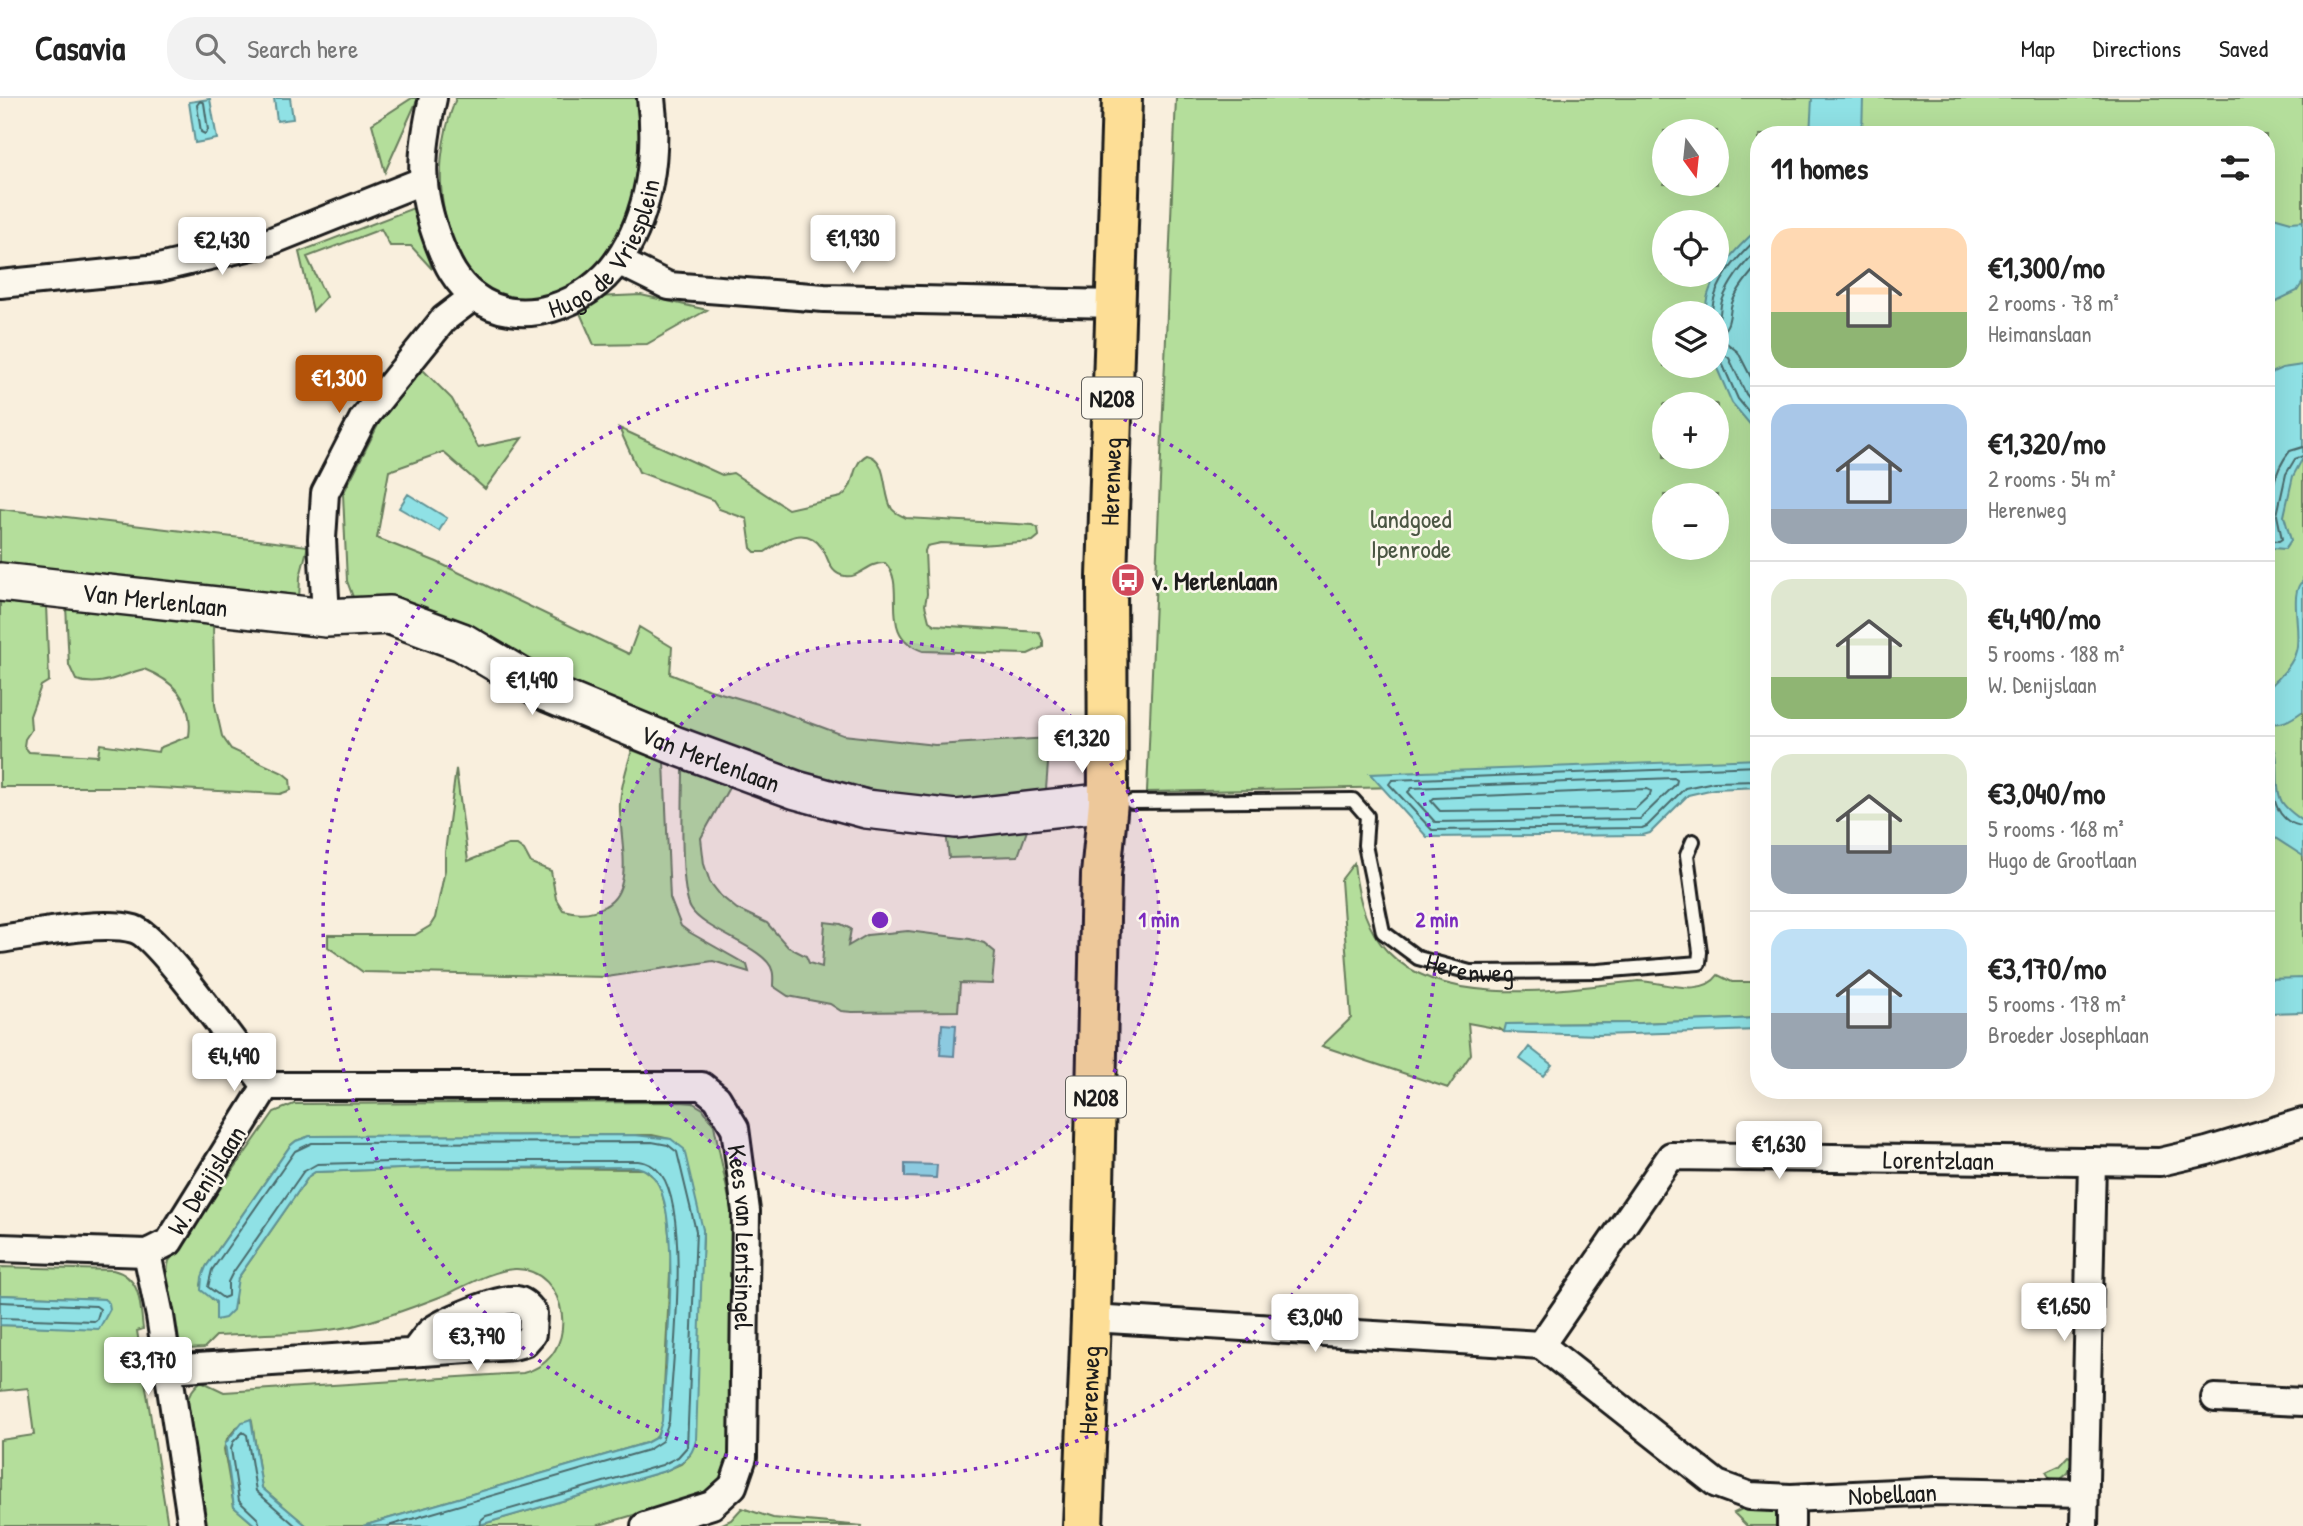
<!DOCTYPE html>
<meta charset="utf-8">
<style>
:root{--surface:#fff;--page:#f2f2f2;--text:#222;--muted:#767676;--line:#e0e0e0;--accent:#b45309}
body{margin:0;font-family:"Patrick Hand",sans-serif;background:var(--page);color:var(--text);height:100vh;display:flex;flex-direction:column;font-size:26px;white-space:nowrap}
*{box-sizing:border-box;margin:0}
p{font-size:23px;color:var(--muted)}
.icon{flex:none;width:38px;height:38px;fill:none;stroke:currentColor;stroke-width:2;stroke-linecap:round;stroke-linejoin:round}
.map{position:relative;flex:1;overflow:hidden}
.side{position:absolute;left:1750px;top:28px;width:525px;height:973px;display:flex;flex-direction:column;background:var(--surface);border-radius:28px;box-shadow:0 7px 28px #0002}
.side>*{flex:none}
.needle{width:46px;rotate:165deg}
.buttons{position:absolute;left:1652px;top:21px;display:grid;gap:14px}
.buttons a{display:grid;place-items:center;width:77px;height:77px;border-radius:50%;background:var(--surface);box-shadow:0 7px 28px #0002;font-size:35px}
.price{position:absolute;translate:-50% -60px;padding:0 16px;border-radius:7px;background:#fff;color:#222;font-size:23px;line-height:46px;filter:drop-shadow(0 2px 4px #0008)}
.price::after{content:'';position:absolute;left:50%;top:42px;width:21px;height:16px;margin-left:-10px;background:inherit;clip-path:polygon(0 0,100% 0,50% 100%)}
.price.current{background:var(--accent);color:#fff}
ul{padding:0;list-style:none}
li{display:flex;align-items:center;gap:21px;height:175px;padding:0 21px}
li+li{border-top:2px solid var(--line)}
li span{display:grid;place-items:center;flex:none;width:196px;height:140px;border-radius:21px;color:#555}
li>.icon{margin-inline-start:auto}
span .icon{width:84px;height:84px;fill:#fffc;stroke-width:1}
li b{font-size:30px}
h2{display:flex;justify-content:space-between;align-items:center;height:84px;padding:0 21px;font-size:30px}
header{display:flex;align-items:center;gap:42px;box-sizing:border-box;height:98px;padding:0 35px;background:var(--surface);border-bottom:2px solid var(--line)}
header strong{font-size:33px}
nav{display:flex;gap:38px;margin-inline-start:auto;font-size:24px}
.search{width:490px;height:63px;background:var(--page);display:flex;align-items:center;gap:18px;box-sizing:border-box;padding:0 24px;border-radius:28px;color:var(--muted);font-size:26px}
.map>svg:first-child{display:block}
</style>
<header>
<strong>Casavia</strong>
<div class="search"><svg class="icon" aria-label="search" viewBox="0 0 24 24"><circle cx="10" cy="10" r="6"/><path d="M15 15l6 6"/></svg>Search here</div>
<nav><a>Map</a><a>Directions</a><a>Saved</a></nav>
</header>
<div class="map">
<svg width="2303" height="1428" viewBox="0 0 2303 1428">
<rect width="100%" height="100%" fill="#f9efdd"/>
<filter id="ink" filterUnits="userSpaceOnUse"><feTurbulence type="fractalNoise" baseFrequency=".0143" numOctaves="2"/><feDisplacementMap in="SourceGraphic" scale="14" xChannelSelector="R" yChannelSelector="G"/><feConvolveMatrix kernelMatrix="1 2 1 2 8 2 1 2 1" color-interpolation-filters="sRGB"/></filter>
<g filter="url(#ink)">
<path fill="#b4de9b" stroke="#687d5c" stroke-width="2" fill-rule="evenodd" d="M 412,0 L 418,0 L 385,74 L 372,26 Z
M 456,0 L 639,0 C 644,55 640,112 608,159 C 602,169 588,176 580,184 C 573,189 566,197 559,201 C 553,204 544,204 538,205 C 484,213 458,166 446,121 C 436,81 441,38 456,0 Z
M 1176,0 L 2303,0 L 2303,892 L 2266,893 L 2266,37 L 1759,37 L 1759,682 L 1147,694 ZM 1664,33 L 1717,33 L 1717,86 L 1664,86 ZM 1664,124 L 1717,124 L 1717,177 L 1664,177 ZM 1664,215 L 1717,215 L 1717,268 L 1664,268 ZM 1664,306 L 1717,306 L 1717,359 L 1664,359 ZM 1664,397 L 1717,397 L 1717,450 L 1664,450 Z
M 416,109 L 432,171 L 411,148 L 390,148 L 381,131 L 307,159 L 326,199 L 313,213 L 299,154 Z
M 641,197 L 707,212 L 647,246 L 594,247 L 580,215 L 595,199 Z
M 422,271 L 452,301 L 478,349 L 522,340 L 485,391 L 443,354 L 389,373 L 377,440 L 437,464 L 629,556 L 639,529 L 672,549 L 670,576 L 707,591 L 765,608 L 843,637 L 935,647 L 1050,640 L 1045,704 L 969,707 L 898,697 L 811,679 L 746,662 L 363,506 L 353,499 L 347,483 L 343,396 L 380,323 Z
M 619,330 L 722,377 L 733,375 L 788,411 L 841,399 C 857,388 850,366 867,357 C 889,361 882,396 892,411 C 896,416 901,417 906,420 L 1033,427 L 1038,430 L 1039,438 L 1033,443 L 981,447 L 941,445 L 927,448 L 925,453 L 927,496 L 925,507 L 929,523 L 935,527 L 1039,534 L 1043,543 L 1043,549 L 1028,556 L 923,553 C 875,537 909,488 885,465 C 868,464 859,481 845,478 C 829,476 829,460 822,450 C 806,426 782,442 765,454 L 755,454 L 751,450 L 747,421 L 719,411 L 713,402 L 639,374 Z
M 0,411 L 308,448 L 300,479 L 299,504 L 0,471 Z
M 0,504 L 46,506 L 49,583 L 41,588 L 30,618 L 31,632 L 25,641 L 24,648 L 29,654 L 98,658 L 100,646 L 158,654 L 159,650 L 189,638 C 194,603 174,583 144,571 C 120,577 102,590 76,582 L 69,567 L 66,508 L 213,526 L 215,607 L 222,638 L 231,651 L 283,675 L 290,681 L 291,692 L 280,696 L 138,689 L 0,689 Z
M 632,652 L 664,664 L 670,800 L 681,828 L 689,834 L 747,867 L 749,874 L 713,863 L 607,879 L 363,874 L 328,849 L 328,837 L 415,837 L 430,828 L 435,820 L 445,772 L 445,754 L 456,671 L 468,763 L 508,747 L 517,747 L 524,752 L 531,765 L 551,773 L 556,801 L 563,812 C 577,816 592,816 605,808 C 637,791 618,736 620,705 C 621,687 627,669 632,652 Z
M 683,671 L 731,686 L 701,740 L 704,766 L 710,784 L 721,798 L 737,811 L 767,825 L 788,849 L 806,858 L 809,865 L 822,869 L 825,824 L 841,826 L 851,831 L 848,848 L 867,837 L 908,833 L 970,841 L 984,845 L 995,854 L 992,886 L 960,885 L 958,913 L 852,914 L 841,913 L 830,906 L 788,898 L 773,888 C 773,883 774,876 772,872 C 767,850 704,833 691,811 C 679,792 683,698 683,671 Z
M 1029,727 L 1018,758 L 949,760 L 946,733 Z
M 1354,765 C 1357,795 1365,830 1387,853 C 1443,912 1566,891 1638,883 C 1662,883 1701,901 1718,877 L 1732,884 L 1759,884 L 1759,920 L 1641,925 L 1507,926 L 1504,934 L 1500,931 L 1468,925 L 1471,956 L 1448,990 L 1322,948 L 1351,920 L 1341,782 Z
M 680,1004 L 693,1005 L 703,1011 L 714,1027 L 734,1126 L 737,1165 L 730,1353 L 725,1377 L 709,1395 L 596,1428 L 476,1428 L 665,1373 L 681,1366 L 690,1357 L 703,1142 L 703,1132 L 671,1041 L 652,1037 L 310,1038 L 296,1043 L 290,1048 L 206,1169 L 201,1187 L 212,1201 L 235,1206 L 235,1185 L 238,1180 L 309,1078 L 315,1074 L 428,1070 L 644,1071 L 656,1081 L 661,1091 L 667,1116 L 671,1156 L 662,1328 L 657,1339 L 646,1345 L 363,1428 L 307,1428 L 262,1390 L 252,1324 L 251,1321 L 237,1329 L 227,1341 L 224,1351 L 234,1409 L 256,1428 L 204,1428 L 186,1313 C 187,1299 191,1292 201,1283 L 224,1294 L 523,1275 C 585,1259 567,1169 515,1171 C 493,1172 469,1186 450,1195 C 422,1206 393,1217 364,1225 C 321,1238 261,1235 216,1238 L 204,1250 L 187,1251 C 183,1248 177,1243 175,1238 C 169,1221 164,1180 169,1163 L 274,1014 L 294,1006 Z
M 0,1169 L 113,1172 C 142,1179 140,1207 143,1231 L 137,1233 L 168,1428 L 0,1428 L 0,1342 L 34,1337 L 28,1290 L 0,1293 L 0,1227 L 99,1230 L 106,1216 L 104,1201 L 0,1197 Z
M 506,1212 L 523,1218 L 518,1235 L 462,1239 L 461,1231 Z
M 2068,1358 L 2075,1361 L 2068,1375 L 2054,1387 L 2046,1374 L 2059,1368 Z
M 742,1410 L 773,1420 L 863,1428 L 718,1428 L 731,1422 Z
M 1742,1411 L 1782,1413 L 1783,1428 L 1747,1428 L 1734,1415 Z"/>
<path fill="#8fe1e5" stroke="#619295" stroke-width="2" d="M 274,0 L 290,0 L 293,21 L 277,23 Z
M 1812,0 L 1863,0 L 1862,37 L 1810,37 Z
M 210,1 L 217,41 L 195,45 L 189,4 Z
M 2266,117 L 2291,124 L 2303,123 L 2303,184 L 2297,193 L 2266,208 Z
M 1759,130 L 1759,337 L 1732,305 L 1716,268 L 1717,215 L 1706,215 C 1703,184 1737,149 1759,130 Z
M 2303,267 L 2303,360 L 2293,378 L 2284,418 L 2291,442 L 2285,451 L 2272,450 L 2266,447 L 2266,277 L 2282,270 Z
M 408,396 L 447,420 L 439,433 L 399,410 Z
M 2303,483 L 2303,613 C 2292,621 2280,629 2266,624 L 2266,593 C 2277,581 2292,569 2296,553 C 2302,534 2288,493 2303,483 Z
M 2266,639 C 2285,652 2272,686 2282,704 C 2287,712 2295,717 2303,723 L 2303,758 L 2266,734 Z
M 1759,661 L 1759,689 L 1714,691 L 1688,697 L 1650,735 L 1643,737 L 1427,739 L 1370,676 Z
M 2303,880 L 2303,914 L 2266,915 L 2266,881 Z
M 1759,920 L 1759,932 L 1599,937 L 1504,934 L 1506,926 L 1641,925 Z
M 942,926 L 956,927 L 954,958 L 940,957 Z
M 1529,949 L 1552,967 L 1543,978 L 1520,961 Z
M 634,1037 L 671,1041 L 684,1051 L 703,1132 L 696,1342 C 692,1361 680,1366 665,1373 L 476,1428 L 363,1428 L 646,1345 L 657,1339 L 662,1323 C 665,1271 683,1120 655,1081 C 651,1074 645,1071 637,1069 L 428,1070 L 315,1074 L 309,1078 L 238,1180 L 233,1212 L 225,1220 L 216,1222 L 216,1204 L 201,1192 L 202,1179 L 206,1169 L 290,1048 L 296,1043 L 310,1038 Z
M 905,1066 L 937,1067 L 936,1080 L 905,1079 Z
M 0,1197 L 104,1201 L 109,1205 L 110,1211 L 99,1231 L 0,1227 Z
M 251,1321 L 262,1390 L 307,1428 L 256,1428 L 234,1409 L 225,1346 L 242,1324 Z"/>
<g fill="none" stroke-linecap="round" stroke-linejoin="round">
<path stroke="#4a6b6c" stroke-width="2" d="M 200,3 L 204,5 L 208,32 L 205,36 L 201,34 L 197,7 Z
M 1759,166 C 1749,177 1734,194 1731,209 C 1729,225 1729,226 1719,239 L 1738,254 L 1759,295
M 1712,215 C 1712,187 1738,158 1759,139
M 1717,225 C 1722,217 1719,211 1722,203 C 1729,184 1744,165 1759,151
M 1717,252 L 1729,260 L 1746,296 L 1759,312
M 1717,261 L 1722,265 L 1738,301 L 1759,326
M 2266,433 L 2271,430 C 2266,407 2274,372 2290,353 L 2303,349
M 2266,442 L 2279,443 L 2282,441 L 2277,417 L 2286,376 L 2295,361 L 2303,358
M 2266,649 C 2274,675 2265,724 2303,728
M 1759,668 L 1392,682 L 1389,686 L 1432,732 L 1642,730 L 1647,728 L 1685,690 L 1714,684 L 1759,683
M 1674,680 L 1677,682 L 1676,686 L 1640,721 L 1435,724 L 1408,694 L 1412,690 Z
M 1647,691 L 1651,693 L 1650,697 L 1635,711 L 1440,713 L 1431,703 L 1434,700 Z
M 0,1204 L 96,1208 L 100,1211 L 97,1221 L 94,1223 L 0,1220
M 260,1428 L 258,1421 L 239,1403 L 231,1351 L 233,1344 L 243,1334 L 247,1337 L 256,1393 L 296,1428
M 388,1428 L 648,1352 L 662,1343 L 669,1323 C 672,1270 691,1116 661,1076 C 655,1068 647,1064 638,1063 L 428,1063 L 317,1066 L 303,1074 L 232,1176 L 228,1184 L 228,1198 L 223,1200 L 208,1189 L 212,1172 L 295,1053 L 312,1045 L 652,1044 L 668,1047 L 677,1054 L 696,1133 L 687,1349 L 678,1359 L 662,1367 L 486,1418 L 481,1422 L 480,1428"/>
<g stroke="#1c1c1c" stroke-width="18">
<g id="service">
<path id="s1" d="M 1132,704 L 1353,702 L 1367,718 L 1365,747 L 1383,834 L 1418,860 L 1470,874 L 1598,873 L 1699,865 L 1700,854 L 1687,757 L 1693,743"/>
</g>
</g>
<g stroke="#1c1c1c" stroke-width="32">
<g id="minor">
<path id="s2" d="M 433,0 C 420,57 418,90 439,145 C 447,166 456,184 474,198 C 520,233 587,207 618,163 C 650,117 658,55 651,0"/>
<path d="M 618,163 L 669,188 L 824,200 L 1116,206"/>
<path d="M 0,186 L 159,170 L 269,144 L 422,83"/>
<path d="M 326,520 L 322,441 L 325,395 L 363,321 L 444,221 L 474,198"/>
<path d="M 0,841 C 36,836 101,822 134,831 C 159,838 245,961 266,988 L 169,1144 L 147,1155 L 0,1150"/>
<path id="s3" d="M 266,988 L 702,988 L 717,1000 L 735,1030 L 746,1113 L 743,1359 L 733,1388 L 712,1407 L 645,1428"/>
<path d="M 147,1155 L 160,1218 L 192,1428"/>
<path d="M 1091,1220 L 1541,1247"/>
<path id="s4" d="M 1541,1247 L 1671,1058 L 2160,1064 L 2207,1053 L 2303,1024"/>
<path id="s5" d="M 1541,1247 L 1717,1386 L 1750,1398 L 1791,1400 L 1937,1393 L 2084,1396"/>
<path d="M 168,1271 C 283,1263 398,1256 513,1248 L 524,1245 L 532,1236 L 533,1215 C 529,1209 524,1203 516,1202 C 502,1199 441,1224 430,1234 C 424,1240 419,1248 413,1255"/>
<path d="M 2215,1300 L 2303,1304"/>
<path d="M 1791,1428 L 1791,1400"/>
<path d="M 2084,1428 L 2092,1063"/>
</g>
</g>
<g stroke="#1c1c1c" stroke-width="42">
<g id="secondary">
<path id="s6" d="M 0,484 L 326,520 L 389,517 L 462,544 L 548,595 L 674,647 L 796,692 L 866,711 L 956,721 L 1108,704"/>
</g>
</g>
<g stroke="#1c1c1c" stroke-width="44">
<g id="primary">
<path id="s7" d="M 1083,1428 L 1091,1220 L 1101,777 L 1108,704 L 1107,479 L 1122,0"/>
</g>
</g>
<use href="#service" stroke="#fbf7ec" stroke-width="12"/>
<use href="#minor" stroke="#fbf7ec" stroke-width="26"/>
<use href="#secondary" stroke="#fbf7ec" stroke-width="37"/>
<use href="#primary" stroke="#fdde96" stroke-width="38"/>
</g>
</g>
<circle cx="880" cy="822" r="279" fill="#7b2cbf" fill-opacity=".12"/>
<g fill="none" stroke="#7b2cbf" stroke-width="3.5" stroke-dasharray="3.5 7">
<circle cx="880" cy="822" r="279"/>
<circle cx="880" cy="822" r="557"/>
</g>
<defs>
<g id="bus-disc" transform="scale(1.75)"><circle r="9.5" fill="#d1495b" stroke="#fbf7ec"/><path d="M-5-6H5V4H4V6H2V4H-2V6H-4V4H-5ZM-3.5-4V0h7V-4ZM-3.5 1.2v1.5H-2V1.2ZM2 1.2v1.5H3.5V1.2Z" fill="#fff"/></g>
</defs>
<g fill-rule="evenodd">
<use href="#bus-disc" x="1128" y="482"/>
</g>
<g text-anchor="middle" dominant-baseline="central" stroke-width="5" stroke-linejoin="round" paint-order="stroke">
<g fill="#fbf7ec" stroke="#5f5e5a" stroke-width="2">
<rect x="1082" y="279.5" width="60" height="41" rx="5"/>
<rect x="1066" y="978.5" width="60" height="41" rx="5"/>
</g>
<g font-size="24" font-weight="bold" fill="#1c1c1c">
<text x="1112" y="300">N208</text>
<text x="1096" y="999">N208</text>
</g>
<g font-size="26" fill="#1c1c1c" stroke="#fbf7ec">
<text stroke="none"><textPath href="#s2" startOffset="378">Hugo de Vriesplein</textPath></text>
<text stroke="none"><textPath href="#s7" startOffset="1045">Herenweg</textPath></text>
<text stroke="none"><textPath href="#s6" startOffset="156">Van Merlenlaan</textPath></text>
<text stroke="none"><textPath href="#s6" startOffset="744">Van Merlenlaan</textPath></text>
<text stroke="none"><textPath href="#s1" startOffset="457">Herenweg</textPath></text>
<text stroke="none"><textPath href="#s4" startOffset="497">Lorentzlaan</textPath></text>
<text transform="translate(206 1082) rotate(-58)">W. Denijslaan</text>
<text stroke="none"><textPath href="#s3" startOffset="600">Kees van Lentsingel</textPath></text>
<text stroke="none"><textPath href="#s7" startOffset="136">Herenweg</textPath></text>
<text stroke="none"><textPath href="#s5" startOffset="402">Nobellaan</textPath></text>
</g>
<g font-size="26" fill="#4a5642" stroke="#fbf7ec">
<text x="1411" y="420">landgoed<tspan x="1411" dy="30">Ipenrode</tspan></text>
</g>
<g font-size="26" font-weight="bold" fill="#1c1c1c" stroke="#fbf7ec" text-anchor="start">
<text x="1152" y="482">v. Merlenlaan</text>
</g>
</g>
<circle cx="880" cy="822" r="10" fill="#7b2cbf" stroke="#fbf7ec" stroke-width="3.5"/>
<g font-size="21" text-anchor="middle" font-weight="bold" fill="#7b2cbf" stroke="#fbf7ec" stroke-width="5" stroke-linejoin="round" paint-order="stroke">
<text x="1159" y="829">1 min</text>
<text x="1437" y="829">2 min</text>
</g>
</svg>
<div class="buttons">
<a><svg class="needle" viewBox="-14 -14 28 28"><path d="M0-13l5 13h-10z" fill="#e53935"/><path d="M0 13l5-13h-10z" fill="#767676"/></svg></a>
<a><svg class="icon" aria-label="locate" viewBox="0 0 24 24"><circle cx="12" cy="12" r="6"/><path d="M12 2v4M12 18v4M2 12h4M18 12h4"/></svg></a>
<a><svg class="icon" aria-label="layers" viewBox="0 0 24 24"><path d="M12 4l9 5-9 5-9-5zM3 14l9 5 9-5"/></svg></a>
<a>+</a>
<a>−</a>
</div>
<b class="price" style="left:853px;top:177px">€1,930</b>
<b class="price" style="left:222px;top:179px">€2,430</b>
<b class="price current" style="left:339px;top:317px">€1,300</b>
<b class="price" style="left:532px;top:619px">€1,490</b>
<b class="price" style="left:1082px;top:677px">€1,320</b>
<b class="price" style="left:234px;top:995px">€4,490</b>
<b class="price" style="left:1779px;top:1083px">€1,630</b>
<b class="price" style="left:2064px;top:1245px">€1,650</b>
<b class="price" style="left:1315px;top:1256px">€3,040</b>
<b class="price" style="left:477px;top:1275px">€3,790</b>
<b class="price" style="left:148px;top:1299px">€3,170</b>
<section class="side">
<h2>11 homes<svg class="icon" aria-label="filters" viewBox="0 0 24 24"><path d="M4 7h16M4 17h16"/><circle cx="9" cy="7" r="2"/><circle cx="15" cy="17" r="2"/></svg></h2>
<ul>
<li><span style="background:linear-gradient(#ffd9b3 60%,#8fb573 0)"><svg class="icon" aria-label="home" viewBox="0 0 24 24"><path d="M3 11l9-7 9 7M6 9v11h12V9"/></svg></span><div><b>€1,300/mo</b><p>2 rooms · 78 m²</p><p>Heimanslaan</p></div></li>
<li><span style="background:linear-gradient(#a9c7e8 75%,#9aa5b1 0)"><svg class="icon" aria-label="home" viewBox="0 0 24 24"><path d="M3 11l9-7 9 7M6 9v11h12V9"/></svg></span><div><b>€1,320/mo</b><p>2 rooms · 54 m²</p><p>Herenweg</p></div></li>
<li><span style="background:linear-gradient(#dfe7d0 70%,#8fb573 0)"><svg class="icon" aria-label="home" viewBox="0 0 24 24"><path d="M3 11l9-7 9 7M6 9v11h12V9"/></svg></span><div><b>€4,490/mo</b><p>5 rooms · 188 m²</p><p>W. Denijslaan</p></div></li>
<li><span style="background:linear-gradient(#dfe7d0 65%,#9aa5b1 0)"><svg class="icon" aria-label="home" viewBox="0 0 24 24"><path d="M3 11l9-7 9 7M6 9v11h12V9"/></svg></span><div><b>€3,040/mo</b><p>5 rooms · 168 m²</p><p>Hugo de Grootlaan</p></div></li>
<li><span style="background:linear-gradient(#bfe0f5 60%,#9aa5b1 0)"><svg class="icon" aria-label="home" viewBox="0 0 24 24"><path d="M3 11l9-7 9 7M6 9v11h12V9"/></svg></span><div><b>€3,170/mo</b><p>5 rooms · 178 m²</p><p>Broeder Josephlaan</p></div></li>
</ul>
</section>
</div>
